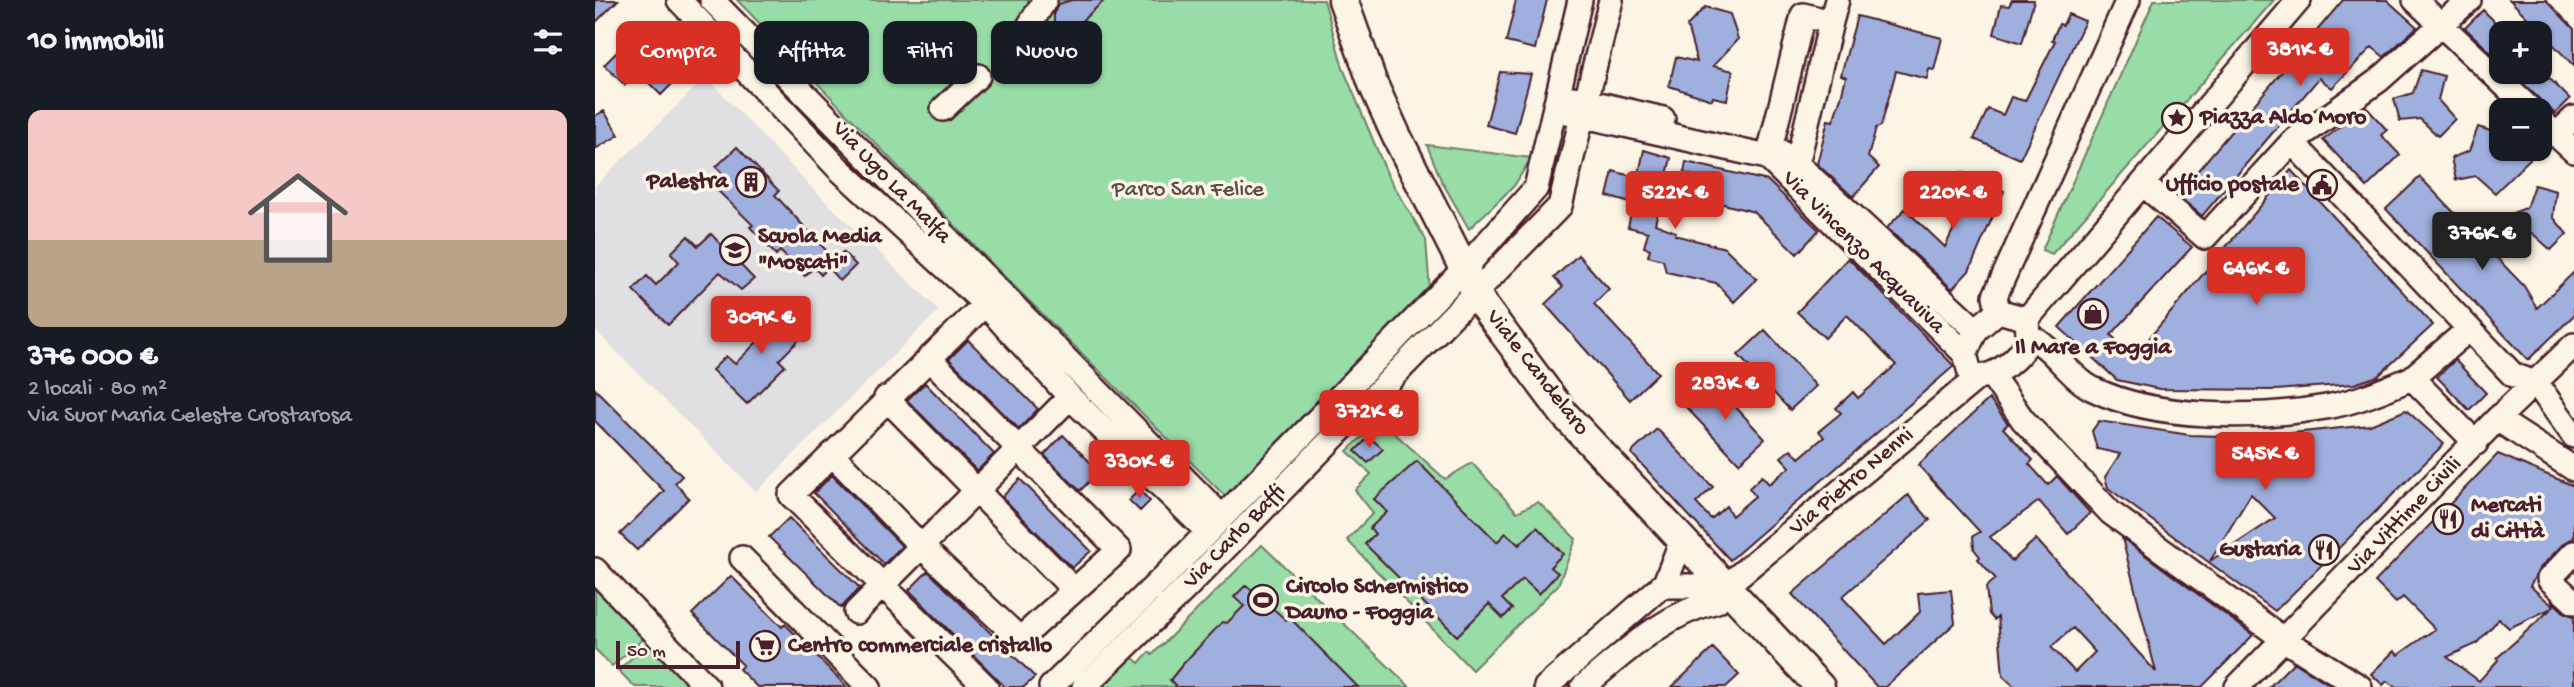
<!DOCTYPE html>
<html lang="it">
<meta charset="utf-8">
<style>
:root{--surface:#171b24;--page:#20242c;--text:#f1f3f6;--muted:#9ea1a6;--line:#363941;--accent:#d93025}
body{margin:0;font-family:"Gochi Hand",sans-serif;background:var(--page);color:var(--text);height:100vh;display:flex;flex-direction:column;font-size:26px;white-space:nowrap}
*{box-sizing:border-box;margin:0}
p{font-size:23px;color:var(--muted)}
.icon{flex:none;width:38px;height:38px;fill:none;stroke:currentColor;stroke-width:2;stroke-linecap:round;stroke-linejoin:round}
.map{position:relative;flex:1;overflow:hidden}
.panel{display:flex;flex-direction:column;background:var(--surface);width:595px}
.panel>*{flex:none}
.hud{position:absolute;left:21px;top:21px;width:665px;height:63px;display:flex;gap:14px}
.tools{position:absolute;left:1894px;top:21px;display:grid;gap:14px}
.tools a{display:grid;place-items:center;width:63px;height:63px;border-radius:14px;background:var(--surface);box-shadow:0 2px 5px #0004;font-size:35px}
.scale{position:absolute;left:21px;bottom:18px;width:124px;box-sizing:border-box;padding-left:7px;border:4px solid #4a1f2b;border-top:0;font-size:19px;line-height:24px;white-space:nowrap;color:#4a1f2b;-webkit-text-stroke:5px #fcf5e5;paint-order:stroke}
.price{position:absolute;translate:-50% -60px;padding:0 16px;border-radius:7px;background:var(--accent);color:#fff;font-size:23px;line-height:46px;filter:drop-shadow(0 2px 4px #0008)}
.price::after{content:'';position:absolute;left:50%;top:42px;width:21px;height:16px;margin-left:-10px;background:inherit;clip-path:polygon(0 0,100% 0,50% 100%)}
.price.on{background:#222;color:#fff}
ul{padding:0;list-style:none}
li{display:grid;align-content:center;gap:14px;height:371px;padding:0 28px}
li+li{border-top:2px solid var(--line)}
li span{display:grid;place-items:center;height:217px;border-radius:14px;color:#555}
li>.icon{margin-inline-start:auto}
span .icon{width:126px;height:126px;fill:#fffc;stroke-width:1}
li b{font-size:30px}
h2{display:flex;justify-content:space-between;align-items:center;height:84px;padding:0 28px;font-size:30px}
.chip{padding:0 24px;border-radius:14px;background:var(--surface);box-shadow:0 2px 5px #0004;font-size:24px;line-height:63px}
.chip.on{background:var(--accent);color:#fff}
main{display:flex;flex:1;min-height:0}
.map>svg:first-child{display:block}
</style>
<main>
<section class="panel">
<h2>10 immobili<svg class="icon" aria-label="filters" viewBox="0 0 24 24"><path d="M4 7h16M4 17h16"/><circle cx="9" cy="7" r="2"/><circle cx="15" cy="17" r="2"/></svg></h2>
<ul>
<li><span style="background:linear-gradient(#f6c9c9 60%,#b9a48a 0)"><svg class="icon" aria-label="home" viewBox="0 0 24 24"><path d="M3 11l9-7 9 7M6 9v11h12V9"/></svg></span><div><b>376 000 €</b><p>2 locali · 80 m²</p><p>Via Suor Maria Celeste Crostarosa</p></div></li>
</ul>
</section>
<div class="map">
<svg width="1979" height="687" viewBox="0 0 1979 687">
<rect width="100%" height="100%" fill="#fcf5e5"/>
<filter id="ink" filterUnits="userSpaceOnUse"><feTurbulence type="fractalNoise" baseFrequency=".0143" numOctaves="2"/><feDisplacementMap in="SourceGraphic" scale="14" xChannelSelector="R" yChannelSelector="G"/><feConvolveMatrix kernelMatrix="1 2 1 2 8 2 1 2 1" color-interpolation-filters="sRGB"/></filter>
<g filter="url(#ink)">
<path fill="#e0e0e3" d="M 111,77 L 218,189 L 344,310 L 161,492 L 0,330 L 0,186 Z"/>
<path fill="#98dca7" stroke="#717e69" stroke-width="2" d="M 142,0 L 729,0 L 748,68 L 793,176 L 831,240 L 835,291 L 630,496 L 403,270 Z
M 1559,0 L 1679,0 L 1457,254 L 1447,250 Z
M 832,145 L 936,158 L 919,186 L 874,229 L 846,180 Z
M 785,420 L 850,479 L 877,463 L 922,512 L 943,502 L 981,539 L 963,585 L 877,670 L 752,540 L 778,513 L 760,490 L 776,474 L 752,451 Z
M 667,545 L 815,687 L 507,687 L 537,657 L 544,663 L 554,652 L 557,655 Z
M 0,583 L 52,636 L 17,666 L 0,649 Z
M 56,641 L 100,687 L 40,687 L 23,670 Z"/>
<path fill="#9fb0df" stroke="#4a1f2b" stroke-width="2" fill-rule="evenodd" d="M 0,0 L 23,0 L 0,23 Z
M 477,0 L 510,0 L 483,24 L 459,29 L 459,13 L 463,4 Z
M 921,0 L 952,0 L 940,49 L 911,42 Z
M 1417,0 L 1439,0 L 1427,43 L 1399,34 L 1406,5 L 1414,6 Z
M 1748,0 L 1792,0 L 1822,27 L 1789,57 L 1777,47 L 1737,88 L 1724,78 L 1607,216 L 1582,195 Z
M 1915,0 L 1951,0 L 1979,29 L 1979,66 Z
M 1110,7 L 1135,14 L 1143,39 L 1118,66 L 1138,71 L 1132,100 L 1118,97 L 1117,100 L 1074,86 L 1081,57 L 1102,62 L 1092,26 Z
M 1888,10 L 1906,28 L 1906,62 L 1870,28 Z
M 1473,14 L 1490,21 L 1425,159 L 1379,139 L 1393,109 L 1408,115 L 1416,97 L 1430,101 L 1460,41 L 1457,40 L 1464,24 L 1468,25 Z
M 1262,16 L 1347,38 L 1339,70 L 1334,69 L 1332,79 L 1301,71 L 1286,126 L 1281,128 L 1273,157 L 1284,167 L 1258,197 L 1222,164 L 1233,120 L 1238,121 L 1246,97 L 1251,77 L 1246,75 Z
M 52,22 L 73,42 L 64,51 L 87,74 L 66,95 L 43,72 L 30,85 L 9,65 Z
M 1826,70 L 1849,76 L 1843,100 L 1860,119 L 1843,136 L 1825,119 L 1805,121 L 1799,99 L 1818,93 Z
M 905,72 L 936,74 L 920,133 L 891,125 Z
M 1916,72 L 1948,72 L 1975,99 L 1960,114 Z
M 1771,107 L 1792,130 L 1786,135 L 1805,155 L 1772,187 L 1728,140 Z
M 9,111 L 24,135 L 0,149 L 0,116 Z
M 1883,127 L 1905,134 L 1902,149 L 1945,149 L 1900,193 L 1881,176 L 1861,180 L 1856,158 L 1874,151 Z
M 142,147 L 184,191 L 180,195 L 240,260 L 248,252 L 261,265 L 245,281 L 233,268 L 226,275 L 219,267 L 210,276 L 185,251 L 181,255 L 155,227 L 158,225 L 117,185 L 128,174 L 121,167 Z
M 1049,150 L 1076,158 L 1060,224 L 1081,232 L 1080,235 L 1130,248 L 1162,279 L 1139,302 L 1121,283 L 1071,272 L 1068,260 L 1053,256 L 1055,249 L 1049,247 L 1053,232 L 1033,227 L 1038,204 L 1012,196 L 1018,171 L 1043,178 Z
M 1091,162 L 1173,181 L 1224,230 L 1202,254 L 1159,212 L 1109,199 L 1113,180 L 1089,173 Z
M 1696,170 L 1838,325 L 1783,376 L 1759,384 L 1681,390 L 1564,389 L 1522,380 L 1464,327 L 1561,217 L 1597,247 L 1516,335 L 1530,349 L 1547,351 L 1555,337 Z
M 1366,172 L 1409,191 L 1374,271 L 1357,289 L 1292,228 L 1310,209 L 1350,247 L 1370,205 L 1354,197 Z
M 1825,177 L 1869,223 L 1857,235 L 1874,229 L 1929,286 L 1942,308 L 1979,272 L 1979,315 L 1933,360 L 1791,209 Z
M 1939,185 L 1961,191 L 1958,217 L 1972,234 L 1956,250 L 1937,233 L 1918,237 L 1912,215 L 1931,208 Z
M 116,234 L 159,279 L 146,290 L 125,272 L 73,325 L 38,290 L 52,276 L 61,285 L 84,262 L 76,253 L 93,236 L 103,246 Z
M 983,255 L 1014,289 L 999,304 L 1063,373 L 1035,400 L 950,304 L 968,287 L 959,278 Z
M 1253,258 L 1359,366 L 1135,560 L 1036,453 L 1062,429 L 1118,487 L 1101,503 L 1116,519 L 1131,506 L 1137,516 L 1160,496 L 1154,488 L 1167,476 L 1174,484 L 1195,467 L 1186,457 L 1196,449 L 1204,458 L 1229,437 L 1224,431 L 1246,413 L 1241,408 L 1258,392 L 1263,398 L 1301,365 L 1252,315 L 1230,338 L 1202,312 Z
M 183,304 L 203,323 L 197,329 L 206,338 L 184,360 L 190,366 L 152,404 L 117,370 L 131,356 L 140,364 L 163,341 L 154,332 Z
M 1170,330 L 1221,386 L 1195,410 L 1143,355 Z
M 373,340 L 443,409 L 424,429 L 354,359 Z
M 1860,360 L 1891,393 L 1874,410 L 1842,377 Z
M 1116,380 L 1170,439 L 1144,463 L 1089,405 Z
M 330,383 L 399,454 L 382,471 L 312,400 Z
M 0,389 L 87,476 L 80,483 L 94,498 L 42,550 L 25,534 L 69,491 L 0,421 Z
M 1394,399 L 1413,424 L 1408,428 L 1438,460 L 1434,464 L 1453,485 L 1462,476 L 1495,513 L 1473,534 L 1444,501 L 1395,537 L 1417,561 L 1441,539 L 1561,672 L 1527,538 L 1658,635 L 1607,687 L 1420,687 L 1408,676 L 1403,617 L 1399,620 L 1394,614 L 1391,587 L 1401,579 L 1383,559 L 1385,557 L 1379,549 L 1378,536 L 1385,532 L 1323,465 ZM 1478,628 L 1500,652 L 1480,672 L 1456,647 Z
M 1811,410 L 1849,444 L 1680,611 L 1513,488 L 1510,477 L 1525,454 L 1502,449 L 1497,431 L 1504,421 L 1595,435 L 1658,437 L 1775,425 ZM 1656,494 L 1680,518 L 1615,561 Z
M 468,435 L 504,471 L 485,491 L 449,455 Z
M 774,437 L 788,449 L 773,463 L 760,451 Z
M 1903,454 L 1979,486 L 1979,538 L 1969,543 L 1944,569 L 1935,586 L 1959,607 L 1956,600 L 1970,613 L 1979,616 L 1979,687 L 1800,687 L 1792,681 L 1788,685 L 1776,674 L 1799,651 L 1803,655 L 1840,629 L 1808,597 L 1801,603 L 1780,582 ZM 1957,608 L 1902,658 L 1903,660 L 1884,681 L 1852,657 L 1881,644 L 1904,619 L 1914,628 Z
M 822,461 L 902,542 L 911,533 L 924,545 L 942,527 L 968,554 L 955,567 L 963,573 L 944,594 L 928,579 L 907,599 L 917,609 L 908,618 L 894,604 L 862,636 L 770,544 L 780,534 L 775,528 L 792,512 L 779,499 Z
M 237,475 L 307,546 L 289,564 L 219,493 Z
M 425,479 L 496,551 L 477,568 L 407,497 Z
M 544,490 L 555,501 L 545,511 L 534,500 Z
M 1313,495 L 1335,520 L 1247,597 L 1291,644 L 1325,612 L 1323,593 L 1356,590 L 1360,623 L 1290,687 L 1282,687 L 1197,594 Z
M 194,518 L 265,588 L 246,608 L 174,537 Z
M 333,571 L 440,677 L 429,687 L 410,687 L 314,590 Z
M 136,576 L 187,627 L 190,624 L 252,687 L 162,687 L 144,669 L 148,665 L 97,614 Z
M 651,585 L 691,620 L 694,617 L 763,687 L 582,687 L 575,680 L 588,664 L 627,622 L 632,623 L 649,606 L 639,597 Z
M 1118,648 L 1144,675 L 1131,687 L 1077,687 Z
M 1699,662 L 1732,683 L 1738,687 L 1674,687 Z"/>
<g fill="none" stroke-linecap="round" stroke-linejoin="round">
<g stroke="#4a1f2b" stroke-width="28">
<path id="minor" d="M 84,0 L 243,168 L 390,304 L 475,397 L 612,531
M 117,0 L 626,516
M 1820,0 L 1936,110
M 1236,22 L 1242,0
M 431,31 L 450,0
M 978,98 L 1068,119
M 348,109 L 383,76
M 972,112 L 1172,157 L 1370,354
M 1944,119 L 1979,151
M 1961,135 L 1979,118
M 1697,142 L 1918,375 L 1941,383 L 1979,436
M 1176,145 L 1202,164 L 1381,330
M 1176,145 L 1208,15 L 1236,22 L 1202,164 L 1192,173
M 1548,184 L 1610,237 L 1697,142 L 1784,80 L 1874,0
M 1403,311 L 1400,296 L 1533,0
M 1432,319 L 1403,311 L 1381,330 L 1370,354 L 1375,373 C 1392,384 1420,362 1430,346 C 1435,339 1432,327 1432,319 L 1704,0
M 1433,335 C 1459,348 1475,378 1498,389 C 1561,420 1662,419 1731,407 C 1761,402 1789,390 1817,378 L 1881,443
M 1397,376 L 1428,420 L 1516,513 L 1691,641 L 1765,687
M 1817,378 L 1873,330
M 291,398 L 478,589
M 1902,419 L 1979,469
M 237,454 L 326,546 L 425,639 L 524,550 L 334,358
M 1979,553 L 1954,579 L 1979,602
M 147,558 L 274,687
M 0,570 L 112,687
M 1067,586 L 1131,586
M 261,612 L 475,397
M 391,687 L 196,495 L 400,294
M 456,687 L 572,574 L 868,270 L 941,188 L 985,0
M 489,687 L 589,590 L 965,206 L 1016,0
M 951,687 L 1070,583 L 1087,540
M 988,687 C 1029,653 1069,614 1122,601 L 1131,586 L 1382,378
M 1642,687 L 1902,419 L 1979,345"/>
</g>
<g stroke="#4a1f2b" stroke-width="33">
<path id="major" d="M 748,0 L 778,84 L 801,135 L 887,304 L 969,414 L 1225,687"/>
</g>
<use href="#minor" stroke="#fcf5e5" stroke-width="23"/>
<use href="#major" stroke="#fcf5e5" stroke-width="28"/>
</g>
</g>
<defs>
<g id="sight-ring" transform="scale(1.575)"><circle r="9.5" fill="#fcf5e5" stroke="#4a1f2b" stroke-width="1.5"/><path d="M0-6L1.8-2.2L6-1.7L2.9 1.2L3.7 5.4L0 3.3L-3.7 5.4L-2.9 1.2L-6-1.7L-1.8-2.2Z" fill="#4a1f2b"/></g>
<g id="building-ring" transform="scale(1.575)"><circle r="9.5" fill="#fcf5e5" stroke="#4a1f2b" stroke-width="1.5"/><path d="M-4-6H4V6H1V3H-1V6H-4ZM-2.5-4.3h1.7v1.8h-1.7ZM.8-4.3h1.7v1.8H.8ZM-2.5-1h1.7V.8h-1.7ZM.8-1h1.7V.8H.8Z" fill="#4a1f2b"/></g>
<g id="civic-ring" transform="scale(1.575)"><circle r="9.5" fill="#fcf5e5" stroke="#4a1f2b" stroke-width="1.5"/><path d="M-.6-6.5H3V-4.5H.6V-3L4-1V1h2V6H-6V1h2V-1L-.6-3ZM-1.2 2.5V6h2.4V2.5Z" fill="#4a1f2b"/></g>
<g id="school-ring" transform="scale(1.575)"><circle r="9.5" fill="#fcf5e5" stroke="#4a1f2b" stroke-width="1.5"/><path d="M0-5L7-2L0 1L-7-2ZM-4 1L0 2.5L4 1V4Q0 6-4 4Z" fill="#4a1f2b"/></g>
<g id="shop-ring" transform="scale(1.575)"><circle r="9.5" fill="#fcf5e5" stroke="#4a1f2b" stroke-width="1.5"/><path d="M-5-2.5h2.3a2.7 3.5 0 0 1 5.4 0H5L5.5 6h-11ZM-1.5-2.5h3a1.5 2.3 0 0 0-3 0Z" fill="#4a1f2b"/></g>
<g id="restaurant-ring" transform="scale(1.575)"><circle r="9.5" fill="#fcf5e5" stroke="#4a1f2b" stroke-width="1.5"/><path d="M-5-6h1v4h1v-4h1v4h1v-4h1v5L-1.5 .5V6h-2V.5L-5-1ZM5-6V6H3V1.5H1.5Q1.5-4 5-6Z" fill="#4a1f2b"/></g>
<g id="stadium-ring" transform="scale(1.575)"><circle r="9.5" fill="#fcf5e5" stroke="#4a1f2b" stroke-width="1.5"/><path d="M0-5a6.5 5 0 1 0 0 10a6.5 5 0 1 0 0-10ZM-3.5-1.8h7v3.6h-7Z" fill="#4a1f2b"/></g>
<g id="supermarket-ring" transform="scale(1.575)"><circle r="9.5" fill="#fcf5e5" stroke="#4a1f2b" stroke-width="1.5"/><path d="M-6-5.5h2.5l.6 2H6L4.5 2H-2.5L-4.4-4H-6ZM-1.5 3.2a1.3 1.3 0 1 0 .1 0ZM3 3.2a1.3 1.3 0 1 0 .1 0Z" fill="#4a1f2b"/></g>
</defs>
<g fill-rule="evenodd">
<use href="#sight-ring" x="1582" y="118"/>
<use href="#building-ring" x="156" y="182"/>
<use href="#civic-ring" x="1727" y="185"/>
<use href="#school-ring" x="140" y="250"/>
<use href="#shop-ring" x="1498" y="314"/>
<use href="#restaurant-ring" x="1853" y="519"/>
<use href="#restaurant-ring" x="1729" y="550"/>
<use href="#stadium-ring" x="668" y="600"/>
<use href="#supermarket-ring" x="170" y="646"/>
</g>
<g text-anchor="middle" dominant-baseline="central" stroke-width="7" stroke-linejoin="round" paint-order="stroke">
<g font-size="23" font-weight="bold" fill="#4a1f2b" stroke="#fcf5e5" text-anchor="start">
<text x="1605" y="118">Piazza Aldo Moro</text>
<text x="133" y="182" text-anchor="end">Palestra</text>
<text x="1704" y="185" text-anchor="end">Ufficio postale</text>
<text x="163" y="237">Scuola Media<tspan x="163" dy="26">"Moscati"</tspan></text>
<text x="1498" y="348" text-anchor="middle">Il Mare a Foggia</text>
<text x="1876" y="506">Mercati<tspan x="1876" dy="26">di Città</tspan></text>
<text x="1706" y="550" text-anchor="end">Gustaria</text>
<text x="691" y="587">Circolo Schermistico<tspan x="691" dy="26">Dauno - Foggia</tspan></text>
<text x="193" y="646">Centro commerciale cristallo</text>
</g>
<g font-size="23" fill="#4a1f2b" stroke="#fcf5e5">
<text transform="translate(296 183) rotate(46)">Via Ugo La Malfa</text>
<text transform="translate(1268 253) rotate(45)">Via Vincenzo Acquaviva</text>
<text transform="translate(942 373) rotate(52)">Viale Candelaro</text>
<text transform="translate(1257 482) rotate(-40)">Via Pietro Nenni</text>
<text transform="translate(1810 516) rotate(-46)">Via Vittime Civili</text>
<text transform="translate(640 537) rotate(-46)">Via Carlo Baffi</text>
</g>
<g font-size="23" fill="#5e4e4a" stroke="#fcf5e5">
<text x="593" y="190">Parco San Felice</text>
</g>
</g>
</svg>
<div class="tools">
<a>+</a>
<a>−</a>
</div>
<div class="scale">50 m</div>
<b class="price" style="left:1705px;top:88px">381K €</b>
<b class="price" style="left:1080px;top:231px">522K €</b>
<b class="price" style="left:1358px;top:231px">220K €</b>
<b class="price on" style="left:1887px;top:272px">376K €</b>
<b class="price" style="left:1661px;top:307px">646K €</b>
<b class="price" style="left:166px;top:356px">309K €</b>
<b class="price" style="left:1130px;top:422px">283K €</b>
<b class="price" style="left:774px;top:450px">372K €</b>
<b class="price" style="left:1670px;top:492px">545K €</b>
<b class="price" style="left:544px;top:500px">330K €</b>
<div class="hud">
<a class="chip on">Compra</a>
<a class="chip">Affitta</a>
<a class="chip">Filtri</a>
<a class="chip">Nuovo</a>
</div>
</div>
</main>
